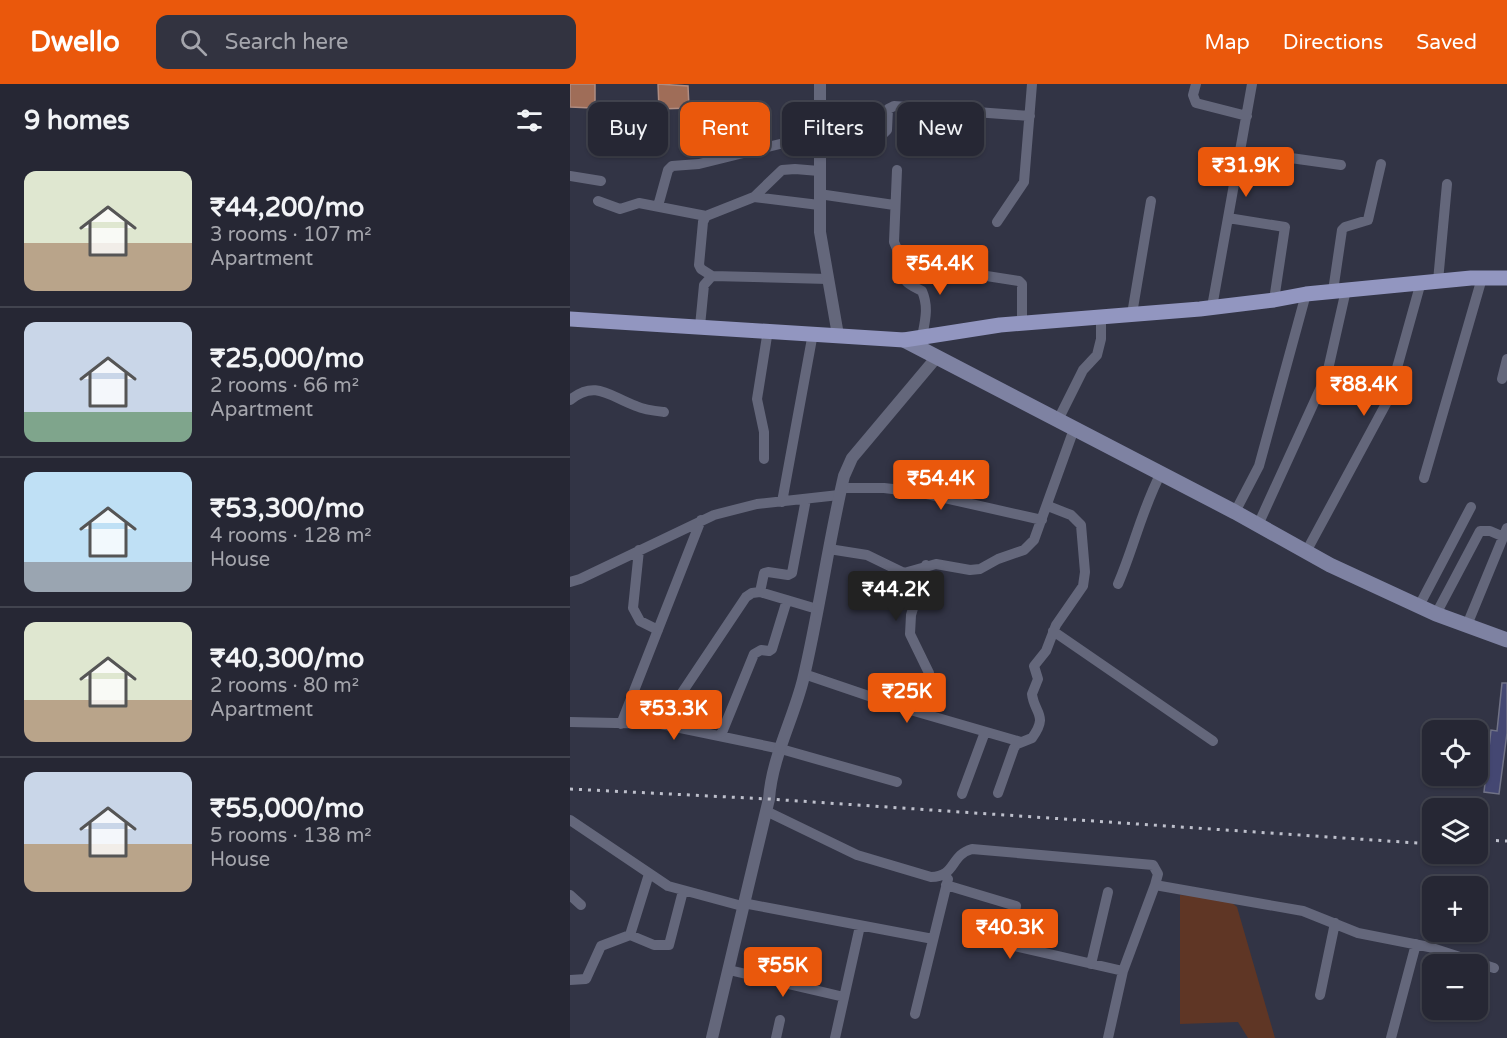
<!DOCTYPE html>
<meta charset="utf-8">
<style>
:root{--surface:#262734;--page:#323340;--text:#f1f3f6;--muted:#a4a5ac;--line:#42444f;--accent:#ea580c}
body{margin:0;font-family:"Varela Round",sans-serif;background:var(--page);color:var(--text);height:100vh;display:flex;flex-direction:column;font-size:22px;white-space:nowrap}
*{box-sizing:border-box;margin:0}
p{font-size:20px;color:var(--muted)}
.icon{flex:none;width:33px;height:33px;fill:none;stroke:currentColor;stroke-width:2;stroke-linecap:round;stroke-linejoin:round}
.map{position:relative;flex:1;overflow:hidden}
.side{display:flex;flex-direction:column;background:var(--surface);width:570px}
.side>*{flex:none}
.hud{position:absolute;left:18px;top:18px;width:570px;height:54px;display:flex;gap:12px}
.controls{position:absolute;left:852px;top:636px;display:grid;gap:12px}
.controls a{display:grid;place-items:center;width:66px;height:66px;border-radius:12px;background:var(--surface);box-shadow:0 2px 4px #0004,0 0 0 2px var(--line);font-size:30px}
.price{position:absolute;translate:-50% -51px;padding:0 14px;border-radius:6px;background:var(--accent);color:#fff;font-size:20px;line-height:39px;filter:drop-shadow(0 2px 3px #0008)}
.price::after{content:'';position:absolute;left:50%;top:36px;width:18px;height:14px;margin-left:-9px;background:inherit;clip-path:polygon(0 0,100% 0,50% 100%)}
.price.current{background:#222;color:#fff}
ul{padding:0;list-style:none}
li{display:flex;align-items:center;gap:18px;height:150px;padding:0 24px}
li+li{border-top:2px solid var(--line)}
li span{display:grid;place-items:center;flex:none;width:168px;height:120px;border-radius:12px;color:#555}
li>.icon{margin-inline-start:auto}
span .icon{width:72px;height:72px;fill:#fffc;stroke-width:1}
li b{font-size:26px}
h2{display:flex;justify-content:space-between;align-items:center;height:72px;padding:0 24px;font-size:26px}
.tag{padding:0 21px;border-radius:12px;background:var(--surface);box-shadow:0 2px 4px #0004,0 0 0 2px var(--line);font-size:21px;line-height:54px}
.tag.current{background:var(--accent);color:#fff}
header{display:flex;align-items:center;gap:36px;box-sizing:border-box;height:84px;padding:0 30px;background:var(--accent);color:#fff}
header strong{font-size:28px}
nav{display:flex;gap:33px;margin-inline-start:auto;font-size:21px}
.search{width:420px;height:54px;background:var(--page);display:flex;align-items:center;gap:15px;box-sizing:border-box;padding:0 21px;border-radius:12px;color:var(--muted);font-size:22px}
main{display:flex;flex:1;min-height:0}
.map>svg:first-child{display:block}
</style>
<header>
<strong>Dwello</strong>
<div class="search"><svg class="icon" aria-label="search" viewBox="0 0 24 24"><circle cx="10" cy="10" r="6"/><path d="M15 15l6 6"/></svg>Search here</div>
<nav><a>Map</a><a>Directions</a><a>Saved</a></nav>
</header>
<main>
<section class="side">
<h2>9 homes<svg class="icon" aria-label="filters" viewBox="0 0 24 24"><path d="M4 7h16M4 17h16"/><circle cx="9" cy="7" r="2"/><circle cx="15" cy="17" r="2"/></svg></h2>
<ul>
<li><span style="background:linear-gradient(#dfe7d0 60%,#b9a48a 0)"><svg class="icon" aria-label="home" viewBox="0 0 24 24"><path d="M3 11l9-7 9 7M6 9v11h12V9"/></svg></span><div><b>₹44,200/mo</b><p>3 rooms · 107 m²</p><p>Apartment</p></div></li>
<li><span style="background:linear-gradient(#c9d6e8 75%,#7fa58c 0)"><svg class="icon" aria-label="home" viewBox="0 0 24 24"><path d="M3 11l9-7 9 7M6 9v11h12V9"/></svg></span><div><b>₹25,000/mo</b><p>2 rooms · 66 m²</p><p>Apartment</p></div></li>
<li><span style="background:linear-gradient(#bfe0f5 75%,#9aa5b1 0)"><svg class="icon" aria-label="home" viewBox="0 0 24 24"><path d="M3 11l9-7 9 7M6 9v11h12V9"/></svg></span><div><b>₹53,300/mo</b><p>4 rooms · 128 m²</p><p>House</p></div></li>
<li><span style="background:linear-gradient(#dfe7d0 65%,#b9a48a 0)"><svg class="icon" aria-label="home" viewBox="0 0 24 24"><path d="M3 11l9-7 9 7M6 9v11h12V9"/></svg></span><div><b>₹40,300/mo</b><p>2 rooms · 80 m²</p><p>Apartment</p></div></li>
<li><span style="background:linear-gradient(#c9d6e8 60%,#b9a48a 0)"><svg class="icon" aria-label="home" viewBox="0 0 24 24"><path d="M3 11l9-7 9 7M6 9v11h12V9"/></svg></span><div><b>₹55,000/mo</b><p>5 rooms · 138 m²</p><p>House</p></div></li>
</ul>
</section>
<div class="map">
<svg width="937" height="954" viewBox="0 0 937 954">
<rect width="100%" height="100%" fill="#323445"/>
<path fill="#5f3625" d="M 610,811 L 656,814 L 667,823 L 705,954 L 678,954 L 668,938 L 610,940 Z"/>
<path fill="#9f6d58" stroke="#af8c81" stroke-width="1.5" d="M 0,0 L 25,0 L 25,17 L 22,24 L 0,23 Z
M 88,0 L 118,2 L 119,24 L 89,25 Z"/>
<path fill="#444772" stroke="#707286" stroke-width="1.5" d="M 932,599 L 937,599 L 937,649 L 929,710 L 914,708 L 921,646 L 927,647 Z"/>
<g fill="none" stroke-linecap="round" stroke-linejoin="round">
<path stroke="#64677b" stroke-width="10" d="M 626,0 L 623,11 L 626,19 L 677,32
M 249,50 L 313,50 L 317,46 L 318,25 L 324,22 L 460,32
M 670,67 L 771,81
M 327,86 L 324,158 L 331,174 L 346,181 L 449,197 L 452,200 L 452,239
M 0,92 L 31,97
M 249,110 L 324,121
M 184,113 L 249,121
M 28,117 L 50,125 L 69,119 L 136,132
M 88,122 L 98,86 L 102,82 L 129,80 L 210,60 L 249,59
M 658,134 L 715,143 L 704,216
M 427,138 L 454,98 L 462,0
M 336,177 C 335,200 332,197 352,207 C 359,223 355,237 352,253
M 142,192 L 131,185 L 129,181 L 133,138 L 136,132 L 184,113 L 212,86 L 225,85 L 249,87
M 868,197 L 877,100
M 763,207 L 772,146 L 775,143 L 798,136 L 811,80
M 642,223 L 682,0
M 562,230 L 581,117
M 130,242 L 134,201 L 142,192 L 258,195
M 932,295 L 937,275
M 0,316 C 26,295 40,313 66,322 C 75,326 85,327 94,328
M 488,336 L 513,286 L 527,271 L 531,255 L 531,232
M 194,375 L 194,348 L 187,315 L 198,246
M 854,394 L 912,194
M 271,404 L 314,404 L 348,408 L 472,436
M 212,418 L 243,249
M 665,428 L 689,382 L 736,210
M 688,441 L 757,290 L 776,206
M 259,465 L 297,471 L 334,489 L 366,480 L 400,486 L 410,485 L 428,475 L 454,466 L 464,456 L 504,345
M 69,466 L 63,524 L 70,537 L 88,546
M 736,468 L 818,316 L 851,198
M 356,481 L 341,531 L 340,550 L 359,589
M 0,498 L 10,495 L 144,431 L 187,420 L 269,411
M 548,500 C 564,463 572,425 591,389
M 190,508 L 194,489 L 198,488 L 218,491 L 222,489 L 236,415
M 849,522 L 901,423
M 866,530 L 910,447 L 920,447 L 934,453
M 897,541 L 937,444
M 483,547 L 643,657
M 234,590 L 337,625 L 451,658
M 0,638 L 91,640 L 211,665 L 327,698
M 51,640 L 131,436
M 91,640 L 176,513 L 182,509 L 190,508 L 247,525
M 151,651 L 184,570 L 191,566 L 199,567 L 202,565 L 217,516
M 428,709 L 444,664 L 447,660 L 462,654 C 479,631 464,629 462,610 L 468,595 L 464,582 L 476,567 L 486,541 L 513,502 L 515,488 L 511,441 L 501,431 L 478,422
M 392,710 L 415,648
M 196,727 L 287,771 L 361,793 C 386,793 380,771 402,765 L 583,781 L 588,790 L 585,801 L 553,887 L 538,954
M 0,736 L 98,802 L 172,822
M 376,801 L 446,822 L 440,861 L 553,887
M 585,801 L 733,827 L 788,849 L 859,863 L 924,884
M 0,811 L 11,821
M 173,819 L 363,855
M 60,851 L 84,861 L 99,861 L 113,807
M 521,880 L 538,808
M 159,886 L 274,913
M 0,896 L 16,895 L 31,862 L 60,851 L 79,790
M 750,911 L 765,839
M 345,930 L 378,795
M 206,954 L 210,936
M 265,954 L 290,842
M 821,954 L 846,860"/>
<path stroke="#64677b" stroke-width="12" d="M 250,0 L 250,148 L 268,251
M 142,954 L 199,715 C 202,673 223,636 233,596 C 249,529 258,460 274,392 L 282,374 L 366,274"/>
<path stroke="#7e82a2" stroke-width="15" d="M 334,256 L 665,428 L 760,481 L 866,530 L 937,556"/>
<path stroke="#9296c0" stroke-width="15" d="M 0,235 L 334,256 L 430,241 L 630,225 L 704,216 L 736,210 L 901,194 L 937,194"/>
<path stroke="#bdbfcb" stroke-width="3" stroke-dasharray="3 6" stroke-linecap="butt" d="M 0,705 L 199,715 L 862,760
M 908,756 L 937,757"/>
</g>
</svg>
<div class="controls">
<a><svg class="icon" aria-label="locate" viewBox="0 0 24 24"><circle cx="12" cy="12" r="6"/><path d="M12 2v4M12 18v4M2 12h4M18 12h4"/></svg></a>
<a><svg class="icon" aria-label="layers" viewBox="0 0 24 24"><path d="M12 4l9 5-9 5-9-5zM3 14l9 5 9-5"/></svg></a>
<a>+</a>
<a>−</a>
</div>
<b class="price" style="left:676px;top:114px">₹31.9K</b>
<b class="price" style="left:370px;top:212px">₹54.4K</b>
<b class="price" style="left:794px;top:333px">₹88.4K</b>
<b class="price" style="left:371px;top:427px">₹54.4K</b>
<b class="price current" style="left:326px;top:538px">₹44.2K</b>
<b class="price" style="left:337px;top:640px">₹25K</b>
<b class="price" style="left:104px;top:657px">₹53.3K</b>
<b class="price" style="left:440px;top:876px">₹40.3K</b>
<b class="price" style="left:213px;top:914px">₹55K</b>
<div class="hud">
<a class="tag">Buy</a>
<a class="tag current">Rent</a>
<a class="tag">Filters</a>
<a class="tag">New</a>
</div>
</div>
</main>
